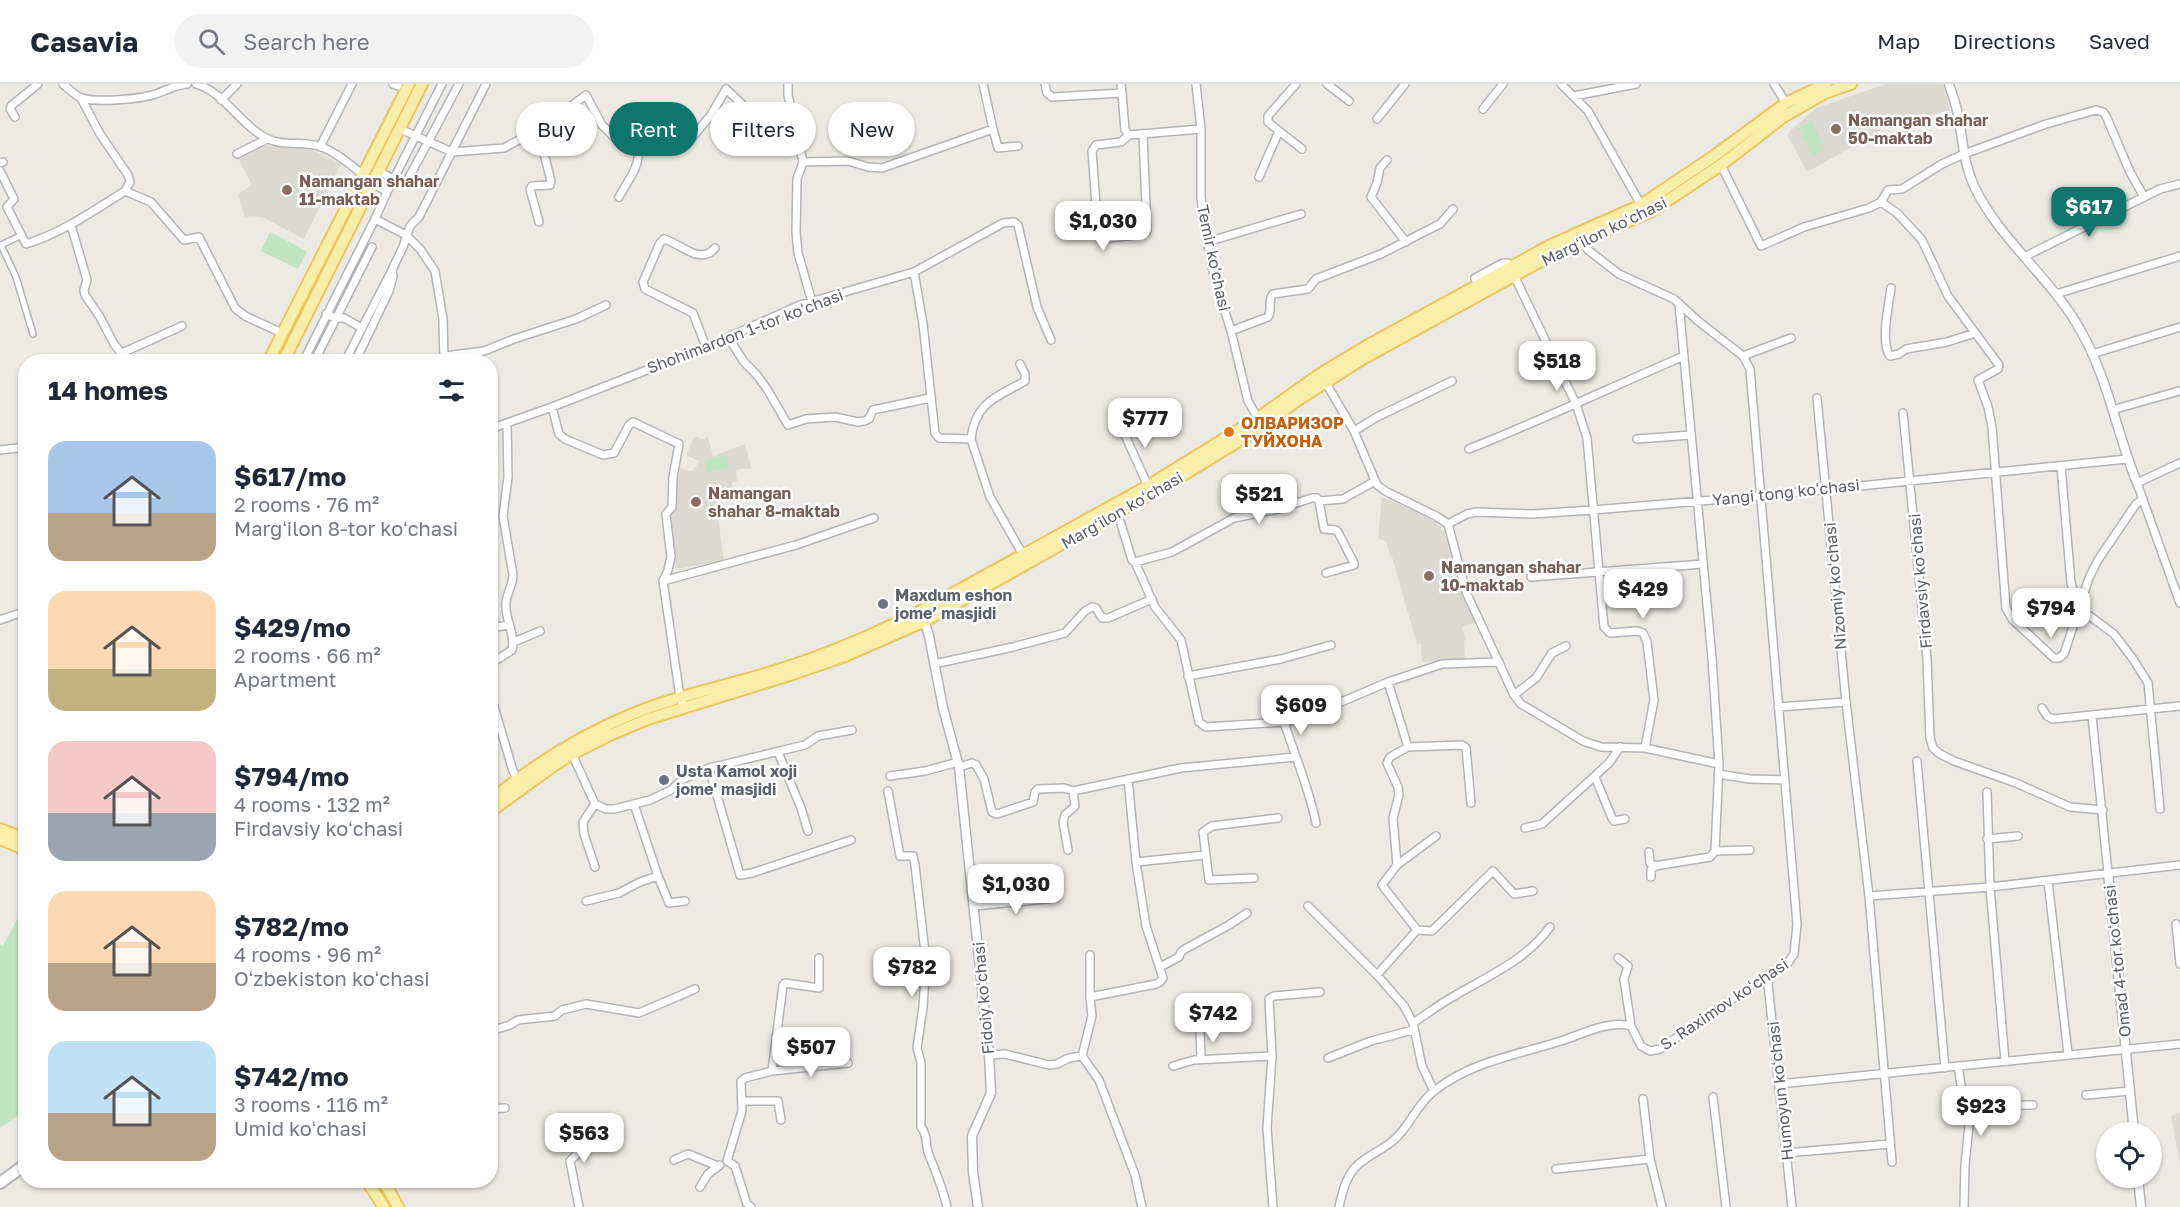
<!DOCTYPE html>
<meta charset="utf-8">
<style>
:root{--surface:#fff;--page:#f2f2f3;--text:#1f2937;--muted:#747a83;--line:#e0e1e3;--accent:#0f766e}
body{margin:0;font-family:"Golos Text",sans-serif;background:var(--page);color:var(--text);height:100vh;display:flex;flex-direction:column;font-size:22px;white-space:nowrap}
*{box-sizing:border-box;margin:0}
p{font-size:20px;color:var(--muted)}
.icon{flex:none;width:33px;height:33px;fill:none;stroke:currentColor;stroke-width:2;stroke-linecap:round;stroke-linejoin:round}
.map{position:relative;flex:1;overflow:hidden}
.side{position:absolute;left:18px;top:270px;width:480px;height:834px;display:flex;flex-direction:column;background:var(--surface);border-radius:24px;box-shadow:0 2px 4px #0004}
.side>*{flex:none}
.hud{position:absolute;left:516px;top:18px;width:570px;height:54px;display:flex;gap:12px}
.fabs{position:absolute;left:2096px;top:1038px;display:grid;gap:12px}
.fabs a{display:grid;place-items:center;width:66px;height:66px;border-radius:50%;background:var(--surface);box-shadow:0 2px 4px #0004;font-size:30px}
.price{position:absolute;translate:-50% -51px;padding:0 14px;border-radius:12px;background:#fff;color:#222;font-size:20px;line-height:39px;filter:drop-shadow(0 2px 3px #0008)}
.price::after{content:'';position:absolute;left:50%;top:36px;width:18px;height:14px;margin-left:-9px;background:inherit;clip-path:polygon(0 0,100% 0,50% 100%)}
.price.current{background:var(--accent);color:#fff}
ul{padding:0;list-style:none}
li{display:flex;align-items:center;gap:18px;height:150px;padding:0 30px}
li span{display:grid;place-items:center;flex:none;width:168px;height:120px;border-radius:18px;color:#555}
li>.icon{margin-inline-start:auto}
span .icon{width:72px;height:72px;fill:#fffc;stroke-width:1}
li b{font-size:26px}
h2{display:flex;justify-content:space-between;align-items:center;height:72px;padding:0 30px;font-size:26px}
.chip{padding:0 21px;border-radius:27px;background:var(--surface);box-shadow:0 2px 4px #0004;font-size:21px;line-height:54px}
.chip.current{background:var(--accent);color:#fff}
header{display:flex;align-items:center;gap:36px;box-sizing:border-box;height:84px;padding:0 30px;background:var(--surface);border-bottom:2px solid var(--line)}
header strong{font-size:28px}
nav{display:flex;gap:33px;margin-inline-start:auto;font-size:21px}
.search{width:420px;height:54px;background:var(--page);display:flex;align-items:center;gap:15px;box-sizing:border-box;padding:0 21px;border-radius:33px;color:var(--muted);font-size:22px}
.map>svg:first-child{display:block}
</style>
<header>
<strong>Casavia</strong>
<div class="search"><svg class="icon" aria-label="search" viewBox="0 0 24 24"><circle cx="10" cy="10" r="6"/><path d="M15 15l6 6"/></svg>Search here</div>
<nav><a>Map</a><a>Directions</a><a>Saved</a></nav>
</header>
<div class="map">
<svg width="2180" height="1123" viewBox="0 0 2180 1123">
<rect width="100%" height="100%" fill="#eceae2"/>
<path fill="#dcd9d0" d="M 1886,0 L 1943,0 L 1950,26 L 1892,42 L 1891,38 L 1879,41 L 1880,47 L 1807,88 L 1787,50 L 1816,24 Z
M 264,62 L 305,63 L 341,80 L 304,155 L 264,134 L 251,132 L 245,133 L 238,110 L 252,101 L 238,74 Z
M 695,352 L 702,355 L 708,353 L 713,372 L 745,360 L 751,384 L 736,386 L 737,398 L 732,398 L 733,406 L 730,406 L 730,410 L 719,411 L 719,418 L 716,419 L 724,477 L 676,485 L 669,431 L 674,429 L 680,384 L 690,387 L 694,386 L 699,377 L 686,371 Z
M 1382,413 L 1429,432 L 1431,436 L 1436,435 L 1437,442 L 1441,442 L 1442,447 L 1449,446 L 1477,538 L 1462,543 L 1466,556 L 1464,557 L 1465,575 L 1422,578 L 1421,560 L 1417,560 L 1392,473 L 1390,472 L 1386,457 L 1378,455 Z
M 2180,1029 L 2180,1079 L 2171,1032 Z"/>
<path fill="#c0e3c1" d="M 1812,37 L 1825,66 L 1812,72 L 1799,44 Z
M 270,148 L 307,167 L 298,185 L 261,167 Z
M 727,371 L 730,383 L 707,388 L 705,376 Z
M 25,821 L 25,1027 L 0,1044 L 0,860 L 3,862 Z"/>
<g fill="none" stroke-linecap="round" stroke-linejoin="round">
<g stroke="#b3b4b9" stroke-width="8">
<path id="pedestrian" d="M 20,152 L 1,161 L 16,193 L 33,250"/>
</g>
<g stroke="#b3b4b9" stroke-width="10">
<path id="minor" d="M 63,0 C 68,4 75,12 82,14 C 97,19 140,15 156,10 C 167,6 175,1 187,0
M 196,0 C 224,8 239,39 264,53 C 281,63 301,57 319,62 C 345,71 364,95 387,108 L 375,135 L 406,151 L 420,165 L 435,187 L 443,235 L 444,278
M 393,0 L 398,2
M 788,0 L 788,11 L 803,78 L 797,95 L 796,148 L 798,169 L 812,218
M 1045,0 L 1047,9 L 1052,13 L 1122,9 L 1125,46 L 1129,51 L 1201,45
M 1121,0 L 1122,9
M 1196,0 L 1201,45 L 1201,113 L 1204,142 L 1214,192 L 1231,247 L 1248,317 L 1260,338
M 1327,0 L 1349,17
M 1561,0 L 1588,27 L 1641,121
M 1774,0 L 1786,19
M 1574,12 L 1636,0
M 221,16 L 237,0
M 1483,25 L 1503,0
M 15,33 L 10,25 L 11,22 L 38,0
M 1377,35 L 1405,0
M 400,45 L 452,68 L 504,64 L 543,43 L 586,11 L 602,41 L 616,55 L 625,56 L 678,44 L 690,56 L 711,31 L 726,5 L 776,52 L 782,53 L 797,49
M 993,45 L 998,64 L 1018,62
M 538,46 L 551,97 L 550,101 L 532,102 L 530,105 L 539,138
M 1279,47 L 1302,65
M 1129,51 L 1121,58 L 1096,61 L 1092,67 L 1098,148 L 1103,155 L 1142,150 L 1147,147 L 1143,50
M 320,63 L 352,0
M 237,70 L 267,55
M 1387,76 L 1380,84 L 1377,99 L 1371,113 L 1406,158
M 803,78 L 848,77 L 868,83 L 882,84 L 993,45 L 983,0
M 0,79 L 3,78
M 1721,81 L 1761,162 L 1804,143 L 1869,124 L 1881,118
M 0,87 L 14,115 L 7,123 L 26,160 C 62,149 93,127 125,107 L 130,98 L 128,91 L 100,50 L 81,14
M 378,87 L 401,99 L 406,99 L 459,0
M 1259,93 L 1279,47 L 1268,38 L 1268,32 L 1296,0
M 125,107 L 151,118 L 184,156 L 199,153 L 235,224 L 245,232 L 282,249
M 387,108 L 442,0
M 619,113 C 631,91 644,79 636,54
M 1881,118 L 1897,129 L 1922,156 L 1948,212 L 1999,281 L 1998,285 L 1978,296 L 1988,323 L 1992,343 L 2006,524 L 2012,535 L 2054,574 L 2059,574 L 2064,570 L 2089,494 L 2098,476 L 2136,420 L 2143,415
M 1881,118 L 1888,106 L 1902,105 L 1942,80 L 1964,70 L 2046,40 L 2096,26 L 2103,28 L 2106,32 L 2130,88 L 2144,113
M 71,141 L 87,196 L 84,206 L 85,211 L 100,233 L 114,260 L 128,278
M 1207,158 L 1301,130
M 2024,173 L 2160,105 L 2180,100
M 914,188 L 1003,139 L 1014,138 L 1018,141 L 1037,223 L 1051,256
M 1478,202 L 1475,194 L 1503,179 L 1508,179 L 1576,320 L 1587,354 L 1604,543 L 1610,549 L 1637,547 L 1643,549 L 1647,558 L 1654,616 L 1645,664
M 1891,204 C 1889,220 1880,258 1890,272 L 1899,270 L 1906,265 L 1947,258 L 1975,249
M 2056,210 L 2180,172
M 326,230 L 335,234 L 344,234 L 362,244 L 345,278
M 362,244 L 391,188
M 1231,247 L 1268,233 C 1273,225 1267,217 1273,210 L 1308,205 L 1316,195 L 1381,170 L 1426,147 L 1440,140 L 1453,125
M 728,253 L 744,278 L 756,290 L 767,305 L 788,341 L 806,335 L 835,333 L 858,338 L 864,337 L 869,335 L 873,326 L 930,314
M 706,263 L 693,229 L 645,205 L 643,198 L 660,159 L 664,155 C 680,159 700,182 715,164
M 122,269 L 182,242
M 2092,270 L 2180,243
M 445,272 L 484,267 L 514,255 L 576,235 L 606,221
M 1743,272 L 1791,254
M 303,278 L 375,135
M 314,278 L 372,163
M 355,278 L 389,207 L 393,192 L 392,186 L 403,163 L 410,142 L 419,133 L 486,0
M 1326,299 L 1354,347 L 1377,401 L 1387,408 L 1436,432 L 1448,440 L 1466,508 L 1514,611 L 1521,620 L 1583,657 L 1601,663 L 1645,664 L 1719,680
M 1817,314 L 1846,618 L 1869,812 L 1892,1078
M 552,323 L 559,350 L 565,355 L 603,371 L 614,369 L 629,341 L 633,338 L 679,360 L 673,393 L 672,423 L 666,430 L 671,473 L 668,486 L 663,497
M 2112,326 L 2179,307
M 1903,329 L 1927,575 L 1930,654 L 1933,664 L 1940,670 L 1954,677 L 2016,699 L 2070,723 L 2103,726
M 1119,338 L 1148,402
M 490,345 L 552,323 L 706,263 L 800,221 L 914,188 L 923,240 L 935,349 L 939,354 L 971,355 L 990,413 L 1022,469
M 1354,347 L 1377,333 L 1452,297
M 971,355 C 975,318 997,313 1025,297 L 1025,290 L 1020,280
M 1637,355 L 1691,351
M 1469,365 C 1542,336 1612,303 1684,272
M 0,366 L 26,363
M 2180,379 L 2137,399 L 2180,519
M 2061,382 L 2071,499 L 2079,524 L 2114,550 L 2133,575 L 2148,599 L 2160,725
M 1319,417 L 1324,445 L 1336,446 L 1338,448 L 1354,479 L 1354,481 L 1326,489
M 1116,431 L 1121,440 L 1132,476 L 1135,478 L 1155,523 L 1181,556 L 1199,638 L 1206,643 L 1284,638 L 1306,633 L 1388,598 L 1442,580 L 1499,578
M 1448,440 L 1467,430 L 1476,428 L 1532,430 L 1593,426 L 1760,412 L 2127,375
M 23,470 L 26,483
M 1135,478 L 1172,468 L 1234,434 L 1278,425 L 1312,414 L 1317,414 L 1319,417 L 1343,415 L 1375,397
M 1531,493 L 1703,480
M 0,536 L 26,527
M 490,544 L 508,541
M 514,558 L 540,547
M 490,580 L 512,566 C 516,550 504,534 506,518 C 507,509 513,501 513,491 L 503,432 L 508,393 L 507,340
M 934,580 L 1013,563 L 1065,549 L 1085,527 L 1092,523 L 1096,524 L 1102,534 L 1108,534 L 1152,515
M 1188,592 L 1281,575 L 1331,561
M 1388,598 L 1408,663 L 1390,673 L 1387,679 L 1398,703 L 1399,711 L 1393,734 L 1397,781
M 490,609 L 513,687 L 517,694
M 1514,611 L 1536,594 L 1552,569 L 1566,562
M 684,623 L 680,613 L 663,497 L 796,461 L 874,434
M 1778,623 L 1846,618
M 2042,624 L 2047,632 L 2053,635 L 2180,622
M 2092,632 L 2108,789
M 1284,638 C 1295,672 1309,704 1316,739
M 1408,663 L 1462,661 L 1466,664 L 1471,719
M 778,668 L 801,724 L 808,747
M 572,670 L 595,720 L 606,725 L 614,725 L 650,716 L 671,706 L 683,695 L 709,684 L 788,665 L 805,661 L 818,652 L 852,646
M 1917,677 L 1945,984
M 959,683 L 972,679 L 976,681 L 984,695 L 992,728 L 997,730 L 1033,718 L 1035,708 L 1038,705 L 1064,704 L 1073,707 L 1181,684 L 1295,673
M 709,684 L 740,791 L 752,789 L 851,756
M 1718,690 L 1750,695 L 1785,696
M 890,692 L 925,687 L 958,678
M 1595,693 L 1612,734 L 1614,737 L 1625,735
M 888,707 L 900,772 L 913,772 L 915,781 L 926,877 L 923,923 L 917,964 L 921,979 L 921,1043 C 928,1051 925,1061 929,1071 C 936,1088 943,1105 947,1123
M 1987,708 L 1990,803 L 2005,977
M 1525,744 L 1542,740 L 1609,679 L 1620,663
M 1987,755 L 2018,752
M 1068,766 L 1063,738 L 1065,731 L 1075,722 L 1073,707
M 1715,767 L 1750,766
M 1649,768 L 1650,779 L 1655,782
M 1136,778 L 1205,771
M 595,783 L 584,750 L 583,738 L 595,720
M 658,792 L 669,819 L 685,817
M 1651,793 L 1651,786 L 1655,782 L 1710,773 L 1715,767 L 1719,680 L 1712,574 L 1679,220
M 1254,794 L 1209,796 L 1203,748 L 1212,742 L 1278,734
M 2048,797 L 2068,970
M 1869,812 L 1990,803 L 2180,781
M 586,817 L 619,809 L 640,798 L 658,792 L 634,720
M 974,822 L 1056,814
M 1308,822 L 1377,891 L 1404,922 L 1413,939 L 1422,982 L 1434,1007
M 2176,840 L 2180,880
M 1417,846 L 1432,847 L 1493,787 L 1514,810 L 1533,807
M 1618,874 L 1628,882 L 1624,895 L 1631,942
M 1160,883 L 1179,873 L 1181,868 L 1185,865 L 1229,841 L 1247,829
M 1377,891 L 1417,846 L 1382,801 L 1397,781 L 1436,752
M 1767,891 L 1792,1123
M 1090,913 L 1090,871
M 1413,939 C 1427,930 1441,919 1456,911 C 1490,891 1526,876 1550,843
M 1200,945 L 1201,975
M 490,947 L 510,941 L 518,936 L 555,932 L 562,926 L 586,920 L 639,929 L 695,905
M 989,971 L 1005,970 L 1049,981 L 1057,980 L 1069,974 L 1082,972 L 1099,996 L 1135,1091 L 1142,1123
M 1082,972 L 1092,932 L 1090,913 L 1156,900 L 1160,898 L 1163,894 L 1146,842 L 1136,778 L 1128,695
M 1328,974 L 1371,957 L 1413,946
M 1173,982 L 1194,976 L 1272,972
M 1958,982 C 1961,995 1960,1015 1971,1022
M 772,987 L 848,979
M 1779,1000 L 2180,960
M 2086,1011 L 2130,1007
M 1713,1013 L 1726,1123
M 1643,1015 L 1650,1075 L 1662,1123
M 742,1017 L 778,1017 L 781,1036
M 490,1025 L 505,1024
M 1786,1069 L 1890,1060
M 674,1076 L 688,1070 L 718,1082
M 1556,1085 L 1650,1075
M 700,1103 L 708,1090 L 720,1081
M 579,1123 L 570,1077 L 577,1070 L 614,1048
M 751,1123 L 747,1120 L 735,1082 L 727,1077 L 742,1027 L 741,997 L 745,994 L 772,987 L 783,901 L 785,899 L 819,904 L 819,874
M 1273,1123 L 1267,1044 L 1272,972 L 1269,915 L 1274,912 L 1320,908
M 1339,1123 C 1343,1105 1347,1087 1364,1076 C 1373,1069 1385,1064 1394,1056 C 1410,1042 1417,1020 1434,1007 C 1472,977 1517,971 1561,957 C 1583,950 1608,936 1631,942 L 1641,962 L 1650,967 L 1660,965 L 1767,891 L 1788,879 L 1794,870 L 1797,840 L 1750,285 L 1743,272 L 1698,237 L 1674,215 L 1619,190 L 1588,166 L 1581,156
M 1964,1123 L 1965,1081 L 1971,1022 L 2033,1021"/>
</g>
<g stroke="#b3b4b9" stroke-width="11">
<path id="tertiary" d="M 1949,0 C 1952,10 1956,20 1958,31 C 1963,55 1963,78 1974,102 C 2000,157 2053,195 2082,249 C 2108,295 2117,350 2137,399
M 923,531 L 929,552 L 943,624 L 959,683 L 989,971 L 991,1009 L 972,1052 L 973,1088 L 978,1123
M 2108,789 L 2134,1048
M 2138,1094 L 2141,1123"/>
</g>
<g stroke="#b4b6bc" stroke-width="14">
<path id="secondary" d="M 0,1099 L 26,1080"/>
</g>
<g stroke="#e8c660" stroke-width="14">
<path id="primary" d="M 268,278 L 409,0
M 283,278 L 422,0
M 490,717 C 532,682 580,652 630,631 C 677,611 729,602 778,586 C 827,571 875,550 921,527 L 1148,402 L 1258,334 L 1320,290 L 1365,263 L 1551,161 L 1641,121 L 1714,72 L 1786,19 L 1826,0
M 490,728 L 549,685 L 572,670 L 610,651 L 648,635 L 793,590 L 845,572 L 925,537 L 1177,395 L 1263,342 L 1298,316 L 1364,274 L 1561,166 L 1652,127 L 1721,81 L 1783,33 L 1825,9 L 1851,0
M 0,745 L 26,755
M 0,755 L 26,766
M 366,1096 L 384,1123
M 383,1096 L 398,1123"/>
</g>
<use href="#pedestrian" stroke="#fff" stroke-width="5"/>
<use href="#minor" stroke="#fff" stroke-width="7"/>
<use href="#tertiary" stroke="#fff" stroke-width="8"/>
<use href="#secondary" stroke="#fff" stroke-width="10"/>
<use href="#primary" stroke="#f9efaa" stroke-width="10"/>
</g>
<g fill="#8d6e63" stroke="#fff" stroke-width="2">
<circle cx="1836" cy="45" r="6"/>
<circle cx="287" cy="106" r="6"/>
<circle cx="696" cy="418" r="6"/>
<circle cx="1429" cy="492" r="6"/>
</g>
<circle fill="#e8710a" stroke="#fff" stroke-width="2" cx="1229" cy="348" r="6"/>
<g fill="#6b7280" stroke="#fff" stroke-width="2">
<circle cx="883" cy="520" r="6"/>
<circle cx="664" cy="696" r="6"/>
</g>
<g text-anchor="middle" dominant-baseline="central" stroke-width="5" stroke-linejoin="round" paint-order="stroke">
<g font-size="16" font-weight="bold" fill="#785e54" stroke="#fff" text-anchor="start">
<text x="1848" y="36">Namangan shahar<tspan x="1848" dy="18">50-maktab</tspan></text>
<text x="299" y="97">Namangan shahar<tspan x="299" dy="18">11-maktab</tspan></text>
<text x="708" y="409">Namangan<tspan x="708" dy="18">shahar 8-maktab</tspan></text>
<text x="1441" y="483">Namangan shahar<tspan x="1441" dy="18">10-maktab</tspan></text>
</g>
<g font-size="16" fill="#5a5d62" stroke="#fff">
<text transform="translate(1604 147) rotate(-26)">Margʻilon koʻchasi</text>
<text transform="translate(1214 174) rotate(78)">Temir ko'chasi</text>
<text transform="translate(745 247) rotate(-21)">Shohimardon 1-tor koʻchasi</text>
<text transform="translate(1786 408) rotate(-6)">Yangi tong koʻchasi</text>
<text transform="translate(1122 426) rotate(-30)">Margʻilon koʻchasi</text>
<text transform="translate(1920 497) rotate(-95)">Firdavsiy koʻchasi</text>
<text transform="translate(1835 502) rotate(-95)">Nizomiy koʻchasi</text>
<text transform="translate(2117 877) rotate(-96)">Omad 4-tor koʻchasi</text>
<text transform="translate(983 914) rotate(-95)">Fidoiy koʻchasi</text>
<text transform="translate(1724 920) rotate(-34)">S. Raximov koʻchasi</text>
<text transform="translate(1780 1007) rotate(-96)">Humoyun koʻchasi</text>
</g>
<g font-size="16" font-weight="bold" fill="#c56008" stroke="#fff" text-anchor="start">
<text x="1241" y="339">ОЛВАРИЗОР<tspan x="1241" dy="18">ТУЙХОНА</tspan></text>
</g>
<g font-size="16" font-weight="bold" fill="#5b616d" stroke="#fff" text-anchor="start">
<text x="895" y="511">Maxdum eshon<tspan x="895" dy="18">jome’ masjidi</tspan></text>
<text x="676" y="687">Usta Kamol xoji<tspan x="676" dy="18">jome' masjidi</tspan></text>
</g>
</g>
</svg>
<div class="fabs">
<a><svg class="icon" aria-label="locate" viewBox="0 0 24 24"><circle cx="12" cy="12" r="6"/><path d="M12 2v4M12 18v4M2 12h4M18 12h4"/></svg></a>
</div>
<b class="price current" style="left:2089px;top:154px">$617</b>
<b class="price" style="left:1103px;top:168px">$1,030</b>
<b class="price" style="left:1557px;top:308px">$518</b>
<b class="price" style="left:1145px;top:365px">$777</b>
<b class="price" style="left:1259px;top:441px">$521</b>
<b class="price" style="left:1643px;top:536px">$429</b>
<b class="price" style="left:2051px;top:555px">$794</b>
<b class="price" style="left:1301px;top:652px">$609</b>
<b class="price" style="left:1016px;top:831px">$1,030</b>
<b class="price" style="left:912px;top:914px">$782</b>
<b class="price" style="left:1213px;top:960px">$742</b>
<b class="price" style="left:811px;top:994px">$507</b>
<b class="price" style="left:1981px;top:1053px">$923</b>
<b class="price" style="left:584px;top:1080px">$563</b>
<div class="hud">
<a class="chip">Buy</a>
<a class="chip current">Rent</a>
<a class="chip">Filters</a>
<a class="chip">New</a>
</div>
<section class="side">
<h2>14 homes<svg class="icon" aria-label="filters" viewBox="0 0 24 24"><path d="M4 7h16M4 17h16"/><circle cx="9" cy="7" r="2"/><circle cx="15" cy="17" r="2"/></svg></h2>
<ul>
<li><span style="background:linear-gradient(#a9c7e8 60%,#b9a48a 0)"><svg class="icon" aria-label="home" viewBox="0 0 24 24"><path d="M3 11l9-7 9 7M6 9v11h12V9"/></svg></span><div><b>$617/mo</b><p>2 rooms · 76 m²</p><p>Margʻilon 8-tor koʻchasi</p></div></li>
<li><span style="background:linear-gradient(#ffd9b3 65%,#c2b280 0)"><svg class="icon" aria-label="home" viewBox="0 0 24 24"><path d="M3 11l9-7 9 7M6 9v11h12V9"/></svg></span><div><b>$429/mo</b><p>2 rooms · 66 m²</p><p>Apartment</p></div></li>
<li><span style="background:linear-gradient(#f6c9c9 60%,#9aa5b1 0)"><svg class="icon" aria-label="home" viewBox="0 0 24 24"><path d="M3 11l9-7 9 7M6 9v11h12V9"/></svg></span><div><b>$794/mo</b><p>4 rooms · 132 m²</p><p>Firdavsiy koʻchasi</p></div></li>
<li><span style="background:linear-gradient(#ffd9b3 60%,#b9a48a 0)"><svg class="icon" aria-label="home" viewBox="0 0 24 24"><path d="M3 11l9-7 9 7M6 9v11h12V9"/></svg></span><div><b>$782/mo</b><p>4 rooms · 96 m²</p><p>Oʻzbekiston koʻchasi</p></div></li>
<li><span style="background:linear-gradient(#bfe0f5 60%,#b9a48a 0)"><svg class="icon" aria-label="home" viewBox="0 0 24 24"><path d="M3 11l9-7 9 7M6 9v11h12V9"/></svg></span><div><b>$742/mo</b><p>3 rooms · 116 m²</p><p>Umid koʻchasi</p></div></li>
</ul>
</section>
</div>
